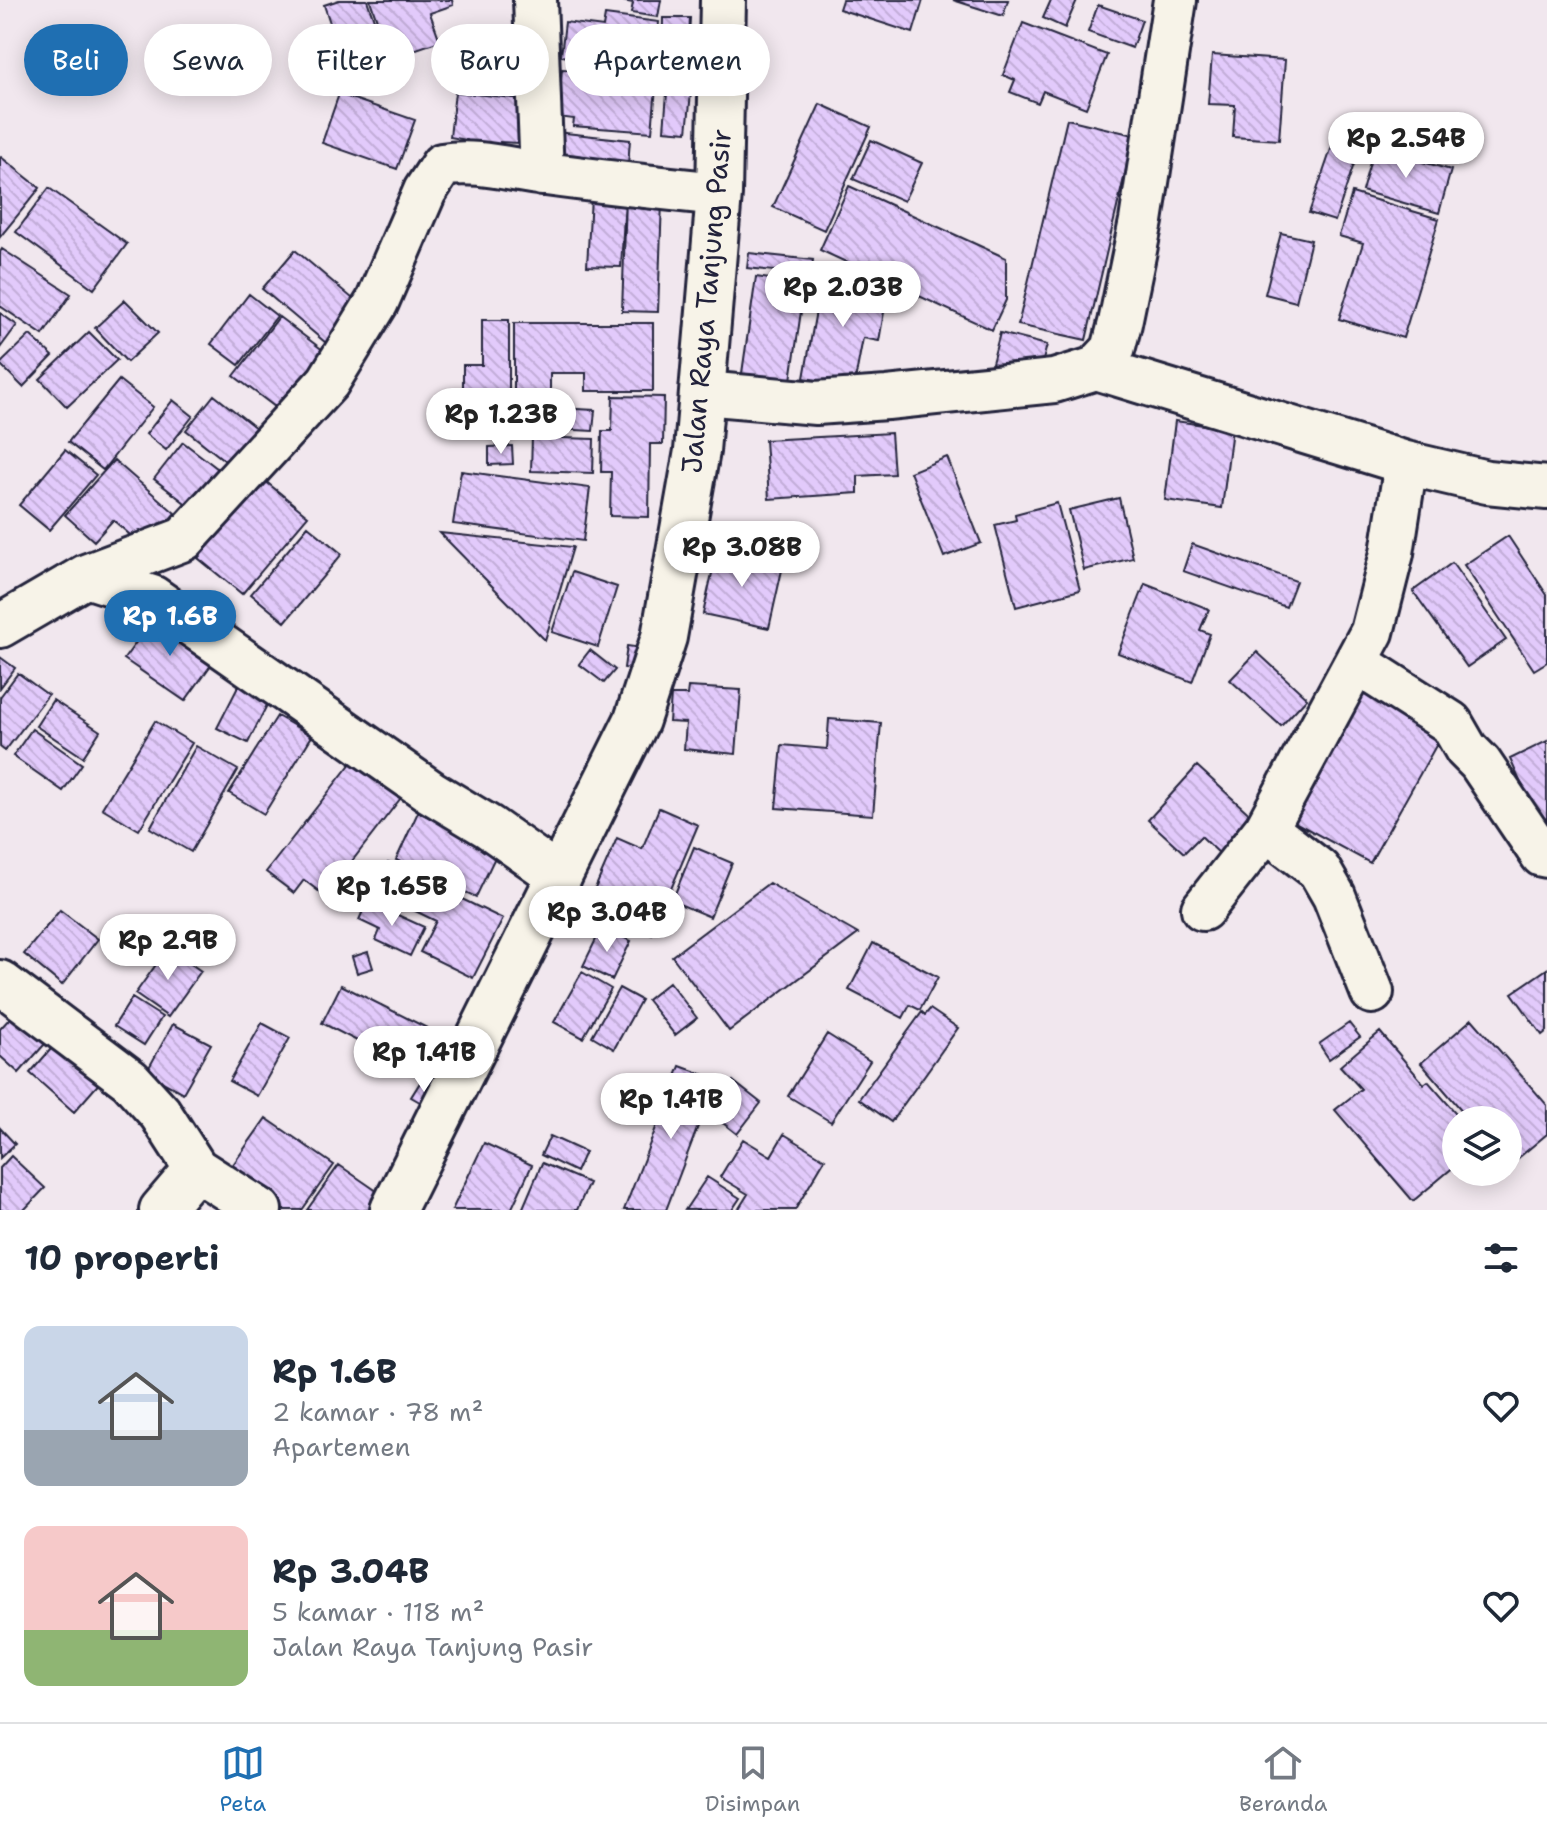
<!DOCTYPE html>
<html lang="id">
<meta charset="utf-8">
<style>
:root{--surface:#fff;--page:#f6f6f7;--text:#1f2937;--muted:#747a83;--line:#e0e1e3;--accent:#1f6fb2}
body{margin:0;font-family:"Shantell Sans",sans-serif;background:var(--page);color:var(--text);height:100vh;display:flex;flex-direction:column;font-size:30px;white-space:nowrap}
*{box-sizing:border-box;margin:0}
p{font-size:26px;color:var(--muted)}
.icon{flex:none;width:44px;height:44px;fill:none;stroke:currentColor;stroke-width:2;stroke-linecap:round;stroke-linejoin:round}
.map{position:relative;height:1210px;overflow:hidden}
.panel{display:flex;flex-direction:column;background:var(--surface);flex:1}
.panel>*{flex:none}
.top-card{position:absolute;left:24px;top:24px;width:800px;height:72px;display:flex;gap:16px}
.controls{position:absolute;left:1442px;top:1106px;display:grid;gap:16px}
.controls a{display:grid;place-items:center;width:80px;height:80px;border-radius:50%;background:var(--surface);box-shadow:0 4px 20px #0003;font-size:40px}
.price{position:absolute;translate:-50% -68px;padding:0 18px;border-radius:28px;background:#fff;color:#222;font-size:26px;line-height:52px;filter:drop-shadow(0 2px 4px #0008)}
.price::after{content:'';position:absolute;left:50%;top:48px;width:24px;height:18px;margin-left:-12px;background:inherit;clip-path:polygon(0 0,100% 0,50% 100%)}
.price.current{background:var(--accent);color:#fff}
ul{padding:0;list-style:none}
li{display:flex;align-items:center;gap:24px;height:200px;padding:0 24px}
li span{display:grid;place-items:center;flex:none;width:224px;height:160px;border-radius:16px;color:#555}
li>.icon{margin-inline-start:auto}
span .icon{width:96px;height:96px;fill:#fffc;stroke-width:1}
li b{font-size:34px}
h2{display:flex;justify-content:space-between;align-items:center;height:96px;padding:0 24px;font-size:34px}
.chip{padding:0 28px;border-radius:36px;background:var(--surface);box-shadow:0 4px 20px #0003;font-size:28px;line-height:72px}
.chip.current{background:var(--accent);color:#fff}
.tab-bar{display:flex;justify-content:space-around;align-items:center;height:112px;border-top:2px solid var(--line);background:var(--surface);font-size:22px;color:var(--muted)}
.tab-bar a{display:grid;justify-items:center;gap:4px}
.tab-bar .current{color:var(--accent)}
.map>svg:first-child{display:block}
</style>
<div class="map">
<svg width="1547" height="1210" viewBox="0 0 1547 1210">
<defs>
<pattern id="building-back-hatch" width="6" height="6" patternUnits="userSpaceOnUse" patternTransform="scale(2)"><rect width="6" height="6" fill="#e2cafb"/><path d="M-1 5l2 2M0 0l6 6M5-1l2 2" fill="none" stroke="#c2add8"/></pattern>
</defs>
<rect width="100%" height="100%" fill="#f1e7ee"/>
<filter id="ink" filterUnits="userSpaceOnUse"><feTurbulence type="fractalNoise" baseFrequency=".0125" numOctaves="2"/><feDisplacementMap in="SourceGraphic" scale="16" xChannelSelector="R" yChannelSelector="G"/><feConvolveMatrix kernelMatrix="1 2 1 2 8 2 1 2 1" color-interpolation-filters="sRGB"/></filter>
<g filter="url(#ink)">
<path fill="url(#building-back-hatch)" stroke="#22223b" stroke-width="2" d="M 339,0 L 367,0 L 387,57 L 346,71 L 324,5 Z
M 370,0 L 452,0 L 453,5 L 430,13 L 440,41 L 390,58 Z
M 618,0 L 661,0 L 658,17 L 631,13 L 633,3 Z
M 842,0 L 923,0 L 913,33 L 839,9 Z
M 953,0 L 1008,0 L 1003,16 Z
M 1051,0 L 1077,0 L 1065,28 L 1043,18 Z
M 1098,5 L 1142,20 L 1132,48 L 1088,32 Z
M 605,15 L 659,22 L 653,68 L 561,56 L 565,22 L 603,27 Z
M 663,18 L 690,18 L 687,74 L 662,74 Z
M 1023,23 L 1107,55 L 1086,108 L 1043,91 L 1038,103 L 1010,92 L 1015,80 L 1003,75 Z
M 475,30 L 528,34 L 524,95 L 453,89 L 455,68 L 472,69 Z
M 1212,55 L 1285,60 L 1279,140 L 1233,137 L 1235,105 L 1208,104 Z
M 562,69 L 657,76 L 652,132 L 573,126 L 574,119 L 558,117 Z
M 668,81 L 692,83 L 687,132 L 664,130 Z
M 455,92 L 523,99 L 518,143 L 500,142 L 499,159 L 466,155 L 467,140 L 450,137 Z
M 339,94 L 415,120 L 397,169 L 322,143 Z
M 820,104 L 871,127 L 824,230 L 773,207 Z
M 1067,119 L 1134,135 L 1086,340 L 1018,325 Z
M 556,132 L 630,140 L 627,177 L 552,170 Z
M 1337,132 L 1362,140 L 1335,221 L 1309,213 Z
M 871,140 L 922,163 L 904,201 L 853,179 Z
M 1374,148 L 1451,170 L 1439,213 L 1362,191 Z
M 1,157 L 40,188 L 0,237 L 0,158 Z
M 849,186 L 1006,258 L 1006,300 L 992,330 L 820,250 Z
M 49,188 L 127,244 L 94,289 L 16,232 Z
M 1352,193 L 1439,219 L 1403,338 L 1339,319 L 1363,243 L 1339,236 Z
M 591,197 L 625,199 L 621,267 L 587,266 Z
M 626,200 L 662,201 L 658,312 L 622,311 Z
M 1281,233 L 1311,240 L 1296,302 L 1265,294 Z
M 2,249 L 71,294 L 43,335 L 0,306 L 0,252 Z
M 295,250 L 365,309 L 332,348 L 262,289 Z
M 749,253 L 813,260 L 811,275 L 747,268 Z
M 756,277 L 805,284 L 790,387 L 741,380 Z
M 822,277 L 888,289 L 879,341 L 863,338 L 854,386 L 804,378 Z
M 249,294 L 277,316 L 239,365 L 211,344 Z
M 125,300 L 158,333 L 127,362 L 95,328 Z
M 0,313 L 17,325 L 0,348 Z
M 279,317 L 328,354 L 283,413 L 234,376 Z
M 482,320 L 509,320 L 509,401 L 463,401 L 463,365 L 482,365 Z
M 514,323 L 653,323 L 653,391 L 586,391 L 586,373 L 550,373 L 550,423 L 514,423 Z
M 89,332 L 117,360 L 67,407 L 40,379 Z
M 1000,333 L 1047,345 L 1039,375 L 992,363 Z
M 30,335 L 53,356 L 23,387 L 0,364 Z
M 119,380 L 153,407 L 103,470 L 68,442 Z
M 214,395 L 261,432 L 233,467 L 186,430 Z
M 613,396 L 664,397 L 663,444 L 650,444 L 649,517 L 610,516 L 611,472 L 601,472 L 602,431 L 612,431 Z
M 173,400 L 193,416 L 166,450 L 146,434 Z
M 558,408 L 595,410 L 593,431 L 557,429 Z
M 1175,421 L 1232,429 L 1222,508 L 1165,500 Z
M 891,433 L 894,474 L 858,476 L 858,493 L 769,499 L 765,440 Z
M 532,437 L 594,439 L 593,473 L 531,471 Z
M 183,442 L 222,472 L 193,509 L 154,479 Z
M 512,446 L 513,464 L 489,465 L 489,447 Z
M 65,450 L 96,475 L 49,530 L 19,505 Z
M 947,457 L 981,543 L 944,557 L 910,472 Z
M 114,460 L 175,513 L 145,548 L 113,520 L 94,541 L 65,515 Z
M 461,471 L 590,488 L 583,541 L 453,524 Z
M 264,480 L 308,516 L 242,594 L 198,558 Z
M 1119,498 L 1133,558 L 1084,570 L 1069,510 Z
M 1057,503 L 1080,590 L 1016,607 L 995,525 L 1016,520 L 1015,514 Z
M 308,526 L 342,554 L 285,622 L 251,594 Z
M 440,533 L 573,547 L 545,640 Z
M 1508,536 L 1547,595 L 1547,662 L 1534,670 L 1464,565 Z
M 1192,544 L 1296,581 L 1286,607 L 1183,571 Z
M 718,546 L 758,555 L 756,564 L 782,570 L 769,628 L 703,614 Z
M 1452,563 L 1506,640 L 1467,667 L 1413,591 Z
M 572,572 L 617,587 L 598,647 L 552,632 Z
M 1145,584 L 1209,609 L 1200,630 L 1210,634 L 1192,682 L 1118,653 Z
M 156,615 L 216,658 L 185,701 L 124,659 Z
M 627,646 L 642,648 L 639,670 L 624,668 Z
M 590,650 L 615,670 L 604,683 L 579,664 Z
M 1257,652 L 1307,698 L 1281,726 L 1230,680 Z
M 0,657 L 15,668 L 0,688 Z
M 18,673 L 48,695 L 5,751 L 0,747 L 0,697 Z
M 241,681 L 271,697 L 248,743 L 217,728 Z
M 1367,682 L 1447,726 L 1370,863 L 1291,820 Z
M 688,687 L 741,690 L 736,754 L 684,749 L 686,723 L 669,722 L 671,695 L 687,695 Z
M 53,700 L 100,731 L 83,757 L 36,726 Z
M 277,716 L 312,736 L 264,814 L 229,793 Z
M 829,719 L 881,723 L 873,815 L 776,808 L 782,745 L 827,749 Z
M 155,721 L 192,743 L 139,830 L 102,808 Z
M 32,729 L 82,764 L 63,791 L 13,756 Z
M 1547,741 L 1547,825 L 1541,827 L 1510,759 Z
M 196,746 L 238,770 L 191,852 L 150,828 Z
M 359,753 L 407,790 L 325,896 L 304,880 L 294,893 L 266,872 Z
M 1197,766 L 1256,820 L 1222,856 L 1201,836 L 1184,853 L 1148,820 Z
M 659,808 L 698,825 L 652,934 L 587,907 L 617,838 L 642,849 Z
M 418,812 L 499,849 L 476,897 L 396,860 Z
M 694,847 L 732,863 L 710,917 L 672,901 Z
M 388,863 L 503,919 L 473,978 L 420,952 L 436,921 L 374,891 Z
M 769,883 L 858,934 L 729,1031 L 672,956 Z
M 367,901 L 424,927 L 410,956 L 376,940 L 380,930 L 359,920 Z
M 60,910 L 98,939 L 62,985 L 24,954 Z
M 602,927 L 631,941 L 612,980 L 583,966 Z
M 873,943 L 938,977 L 920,1010 L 910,1005 L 903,1018 L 849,990 Z
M 168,948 L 201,971 L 168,1017 L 135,994 Z
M 368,952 L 373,968 L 357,973 L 352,957 Z
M 1547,969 L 1547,1031 L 1542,1035 L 1512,993 Z
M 582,972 L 611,989 L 583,1038 L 554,1022 Z
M 669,982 L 697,1018 L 675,1035 L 647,1000 Z
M 341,985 L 449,1039 L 429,1078 L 322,1023 Z
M 619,988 L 641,1000 L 614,1049 L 592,1036 Z
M 132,998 L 162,1017 L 144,1045 L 114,1026 Z
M 20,1007 L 52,1036 L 19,1073 L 0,1056 L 0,1029 Z
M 930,1009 L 958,1028 L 891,1122 L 859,1099 L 922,1012 L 925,1015 Z
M 1472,1019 L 1547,1105 L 1547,1134 L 1510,1165 L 1508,1120 L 1470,1120 L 1421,1063 Z
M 262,1023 L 290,1038 L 257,1096 L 229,1081 Z
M 1349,1023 L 1360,1037 L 1329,1059 L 1319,1044 Z
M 173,1024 L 211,1044 L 183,1093 L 146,1073 Z
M 1380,1032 L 1424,1084 L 1428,1081 L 1462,1120 L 1456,1120 L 1456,1165 L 1413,1201 L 1335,1110 L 1361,1089 L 1340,1066 Z
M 827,1034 L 870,1061 L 831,1122 L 788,1096 Z
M 58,1041 L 102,1080 L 74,1112 L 30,1073 Z
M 680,1066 L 716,1079 L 666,1210 L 624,1210 Z
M 421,1081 L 436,1091 L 427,1106 L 411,1097 Z
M 733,1081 L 761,1103 L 737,1134 L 709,1112 Z
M 266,1118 L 334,1165 L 302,1210 L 281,1210 L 227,1173 Z
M 0,1128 L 15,1144 L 0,1158 Z
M 784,1134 L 825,1159 L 795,1210 L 738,1210 L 748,1194 L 720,1177 L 743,1139 L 771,1156 Z
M 550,1136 L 585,1152 L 576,1172 L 541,1155 Z
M 484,1143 L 532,1165 L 511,1210 L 452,1210 Z
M 11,1156 L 45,1188 L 24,1210 L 0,1210 L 0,1168 Z
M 542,1163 L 589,1183 L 577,1210 L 522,1210 Z
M 339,1165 L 387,1198 L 379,1210 L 307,1210 Z
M 707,1177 L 740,1198 L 732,1210 L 685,1210 Z"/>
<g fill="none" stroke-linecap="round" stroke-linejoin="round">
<g stroke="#22223b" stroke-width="48">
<path id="street" d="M 535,0 L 542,174
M 1096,368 L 1406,463 L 1487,482 L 1547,488
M 703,393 L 816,403 L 887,398 L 1054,381 L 1096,368 L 1113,350 L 1120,323 L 1141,221 L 1175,0
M 86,576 L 152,597 L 431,792 L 489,827 L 560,877
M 0,626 L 86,576 L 184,539 L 328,382 L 377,302 L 425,191 L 442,165 C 478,159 510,170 546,174 C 604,182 661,188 719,194
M 1357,663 L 1451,723 L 1466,749 L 1480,763 L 1542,855 L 1547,856
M 1266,829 L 1319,870 L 1334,896 L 1372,992
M 1203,909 L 1266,829 L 1372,632 L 1392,553 L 1406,463
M 0,982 L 130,1080 L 160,1113 L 196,1169 L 161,1210
M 196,1169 L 260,1210"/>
</g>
<g stroke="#22223b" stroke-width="50">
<path id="secondary" d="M 393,1210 L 637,720 L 664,637 L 697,451 L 719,194 L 723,0"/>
</g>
<use href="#street" stroke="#f7f3e8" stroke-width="42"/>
<use href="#secondary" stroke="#f7f3e8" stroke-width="44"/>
</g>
</g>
<g text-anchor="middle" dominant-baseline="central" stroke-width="6" stroke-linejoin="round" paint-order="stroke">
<g font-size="28" fill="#22223b" stroke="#f7f3e8">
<text transform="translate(706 301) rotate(-85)">Jalan Raya Tanjung Pasir</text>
</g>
</g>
</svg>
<div class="controls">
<a><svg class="icon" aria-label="layers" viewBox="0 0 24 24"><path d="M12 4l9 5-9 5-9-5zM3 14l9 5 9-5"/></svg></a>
</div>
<b class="price" style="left:1406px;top:180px">Rp 2.54B</b>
<b class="price" style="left:843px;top:329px">Rp 2.03B</b>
<b class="price" style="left:501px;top:456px">Rp 1.23B</b>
<b class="price" style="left:742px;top:589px">Rp 3.08B</b>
<b class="price current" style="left:170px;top:658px">Rp 1.6B</b>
<b class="price" style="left:392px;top:928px">Rp 1.65B</b>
<b class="price" style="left:607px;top:954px">Rp 3.04B</b>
<b class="price" style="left:168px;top:982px">Rp 2.9B</b>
<b class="price" style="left:424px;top:1094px">Rp 1.41B</b>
<b class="price" style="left:671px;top:1141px">Rp 1.41B</b>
<div class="top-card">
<a class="chip current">Beli</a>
<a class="chip">Sewa</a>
<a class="chip">Filter</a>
<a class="chip">Baru</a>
<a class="chip">Apartemen</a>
</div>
</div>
<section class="panel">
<h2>10 properti<svg class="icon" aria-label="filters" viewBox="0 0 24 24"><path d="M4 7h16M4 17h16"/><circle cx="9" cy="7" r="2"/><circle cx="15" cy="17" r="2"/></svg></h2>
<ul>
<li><span style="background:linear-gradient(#c9d6e8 65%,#9aa5b1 0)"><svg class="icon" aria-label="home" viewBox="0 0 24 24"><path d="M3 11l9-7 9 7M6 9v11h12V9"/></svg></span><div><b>Rp 1.6B</b><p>2 kamar · 78 m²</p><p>Apartemen</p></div><svg class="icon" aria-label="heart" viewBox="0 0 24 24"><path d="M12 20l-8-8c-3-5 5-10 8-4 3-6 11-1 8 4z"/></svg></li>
<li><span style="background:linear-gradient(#f6c9c9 65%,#8fb573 0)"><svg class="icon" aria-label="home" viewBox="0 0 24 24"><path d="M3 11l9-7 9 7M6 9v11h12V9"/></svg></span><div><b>Rp 3.04B</b><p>5 kamar · 118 m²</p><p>Jalan Raya Tanjung Pasir</p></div><svg class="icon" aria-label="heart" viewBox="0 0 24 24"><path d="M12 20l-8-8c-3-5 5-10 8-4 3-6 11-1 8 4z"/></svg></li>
</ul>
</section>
<nav class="tab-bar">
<a class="current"><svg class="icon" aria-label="map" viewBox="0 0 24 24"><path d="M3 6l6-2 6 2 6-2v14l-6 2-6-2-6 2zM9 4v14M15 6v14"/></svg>Peta</a>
<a><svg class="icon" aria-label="saved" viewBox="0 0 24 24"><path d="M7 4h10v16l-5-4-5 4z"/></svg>Disimpan</a>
<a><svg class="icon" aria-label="home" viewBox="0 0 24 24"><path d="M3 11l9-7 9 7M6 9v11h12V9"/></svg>Beranda</a>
</nav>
